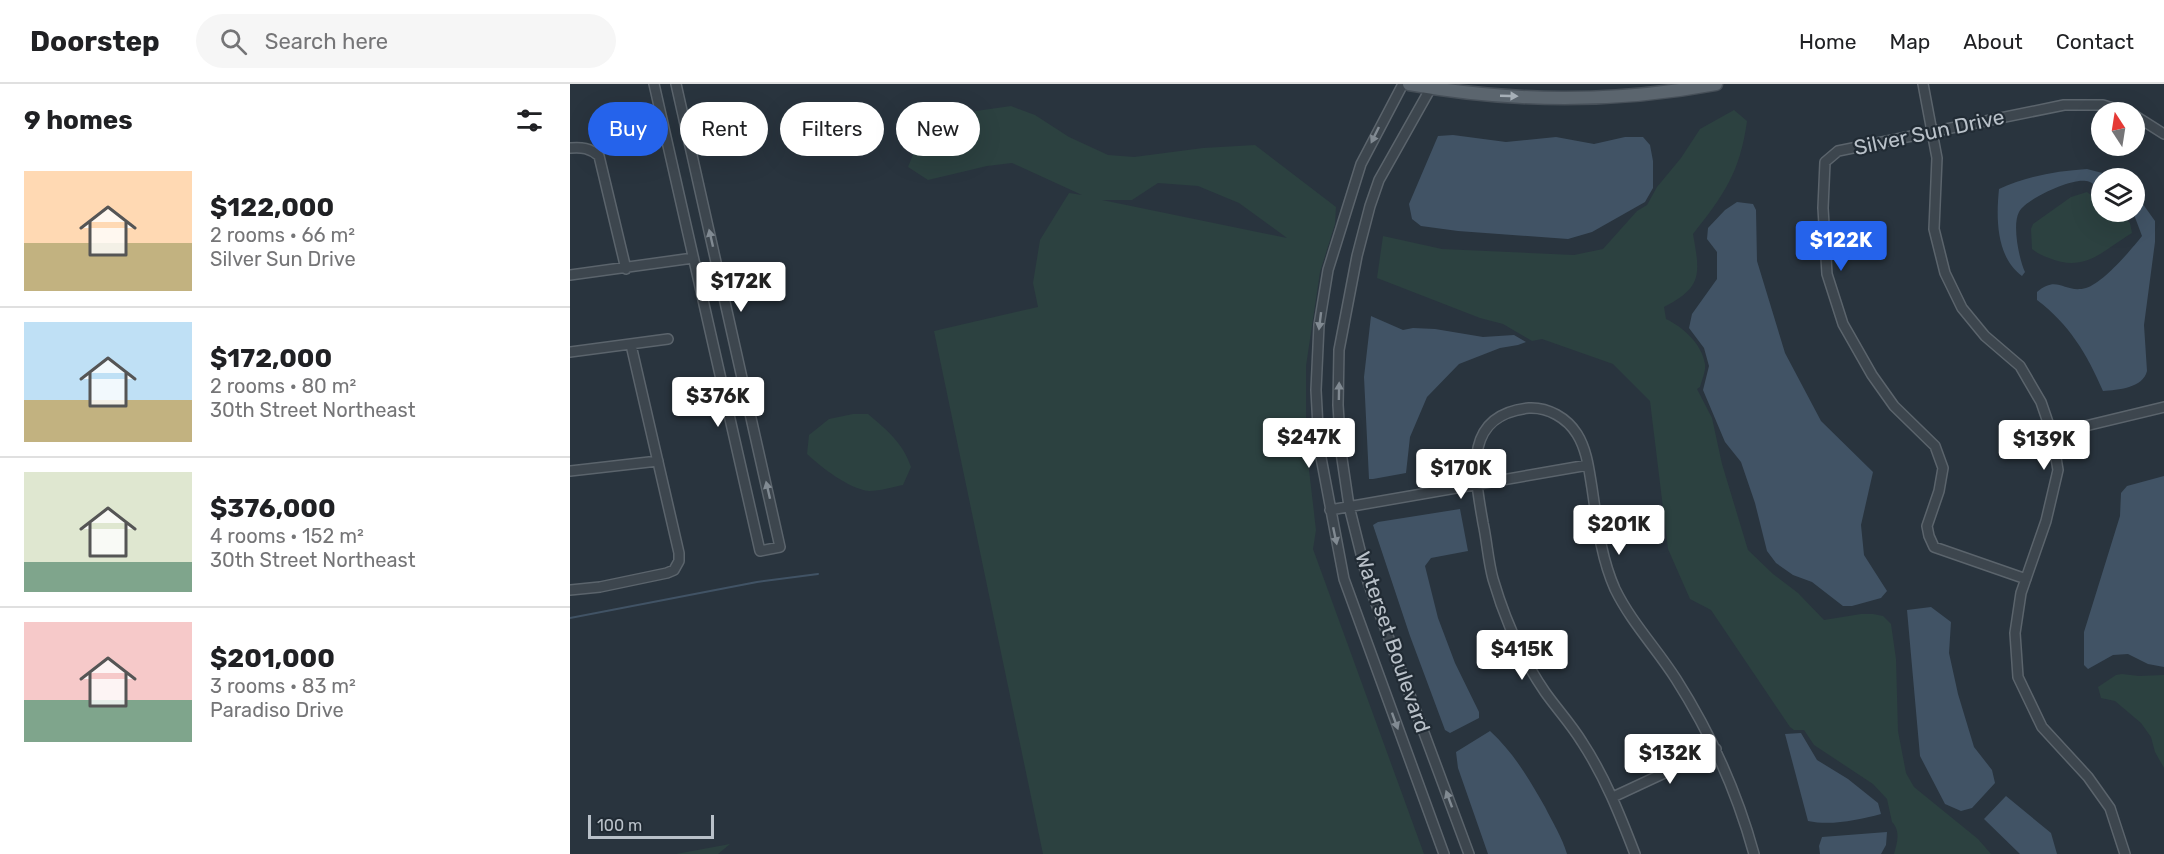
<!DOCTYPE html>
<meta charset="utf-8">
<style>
:root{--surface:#fff;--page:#f6f6f6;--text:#202124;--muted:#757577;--line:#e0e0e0;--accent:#2563eb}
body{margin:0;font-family:Rubik,sans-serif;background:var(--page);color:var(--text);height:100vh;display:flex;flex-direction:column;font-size:22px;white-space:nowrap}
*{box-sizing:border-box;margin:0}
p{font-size:20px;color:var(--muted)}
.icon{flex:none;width:33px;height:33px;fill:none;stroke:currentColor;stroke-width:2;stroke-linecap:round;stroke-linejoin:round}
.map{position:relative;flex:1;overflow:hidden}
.side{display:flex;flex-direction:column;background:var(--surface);width:570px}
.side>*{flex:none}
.top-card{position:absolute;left:18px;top:18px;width:570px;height:54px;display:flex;gap:12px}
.needle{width:39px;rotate:348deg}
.controls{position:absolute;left:1521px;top:18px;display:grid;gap:12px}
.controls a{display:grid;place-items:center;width:54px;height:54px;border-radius:50%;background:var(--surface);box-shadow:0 6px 24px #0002;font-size:30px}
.scale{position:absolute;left:18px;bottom:15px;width:126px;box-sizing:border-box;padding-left:6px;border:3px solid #b9c1c9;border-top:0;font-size:16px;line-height:21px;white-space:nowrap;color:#b9c1c9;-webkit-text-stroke:4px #212b34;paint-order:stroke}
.price{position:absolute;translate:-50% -51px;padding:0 14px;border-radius:6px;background:#fff;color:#222;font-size:20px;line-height:39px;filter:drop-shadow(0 2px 3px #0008)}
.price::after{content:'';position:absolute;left:50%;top:36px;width:18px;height:14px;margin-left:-9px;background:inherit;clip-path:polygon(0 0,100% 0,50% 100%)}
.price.on{background:var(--accent);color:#fff}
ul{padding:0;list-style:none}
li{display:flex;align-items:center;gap:18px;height:150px;padding:0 24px}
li+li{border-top:2px solid var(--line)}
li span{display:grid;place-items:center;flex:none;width:168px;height:120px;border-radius:0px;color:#555}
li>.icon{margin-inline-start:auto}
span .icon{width:72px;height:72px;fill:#fffc;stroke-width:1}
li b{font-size:26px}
h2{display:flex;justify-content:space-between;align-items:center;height:72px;padding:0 24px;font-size:26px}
.pill{padding:0 21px;border-radius:27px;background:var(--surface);box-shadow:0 6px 24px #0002;font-size:21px;line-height:54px}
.pill.on{background:var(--accent);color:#fff}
header{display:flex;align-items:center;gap:36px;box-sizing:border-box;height:84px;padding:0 30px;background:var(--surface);border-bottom:2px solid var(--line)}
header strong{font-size:28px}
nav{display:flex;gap:33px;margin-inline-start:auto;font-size:21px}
.search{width:420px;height:54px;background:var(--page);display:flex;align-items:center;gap:15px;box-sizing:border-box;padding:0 21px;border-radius:33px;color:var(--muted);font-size:22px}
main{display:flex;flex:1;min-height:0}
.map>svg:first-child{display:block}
</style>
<header>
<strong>Doorstep</strong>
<div class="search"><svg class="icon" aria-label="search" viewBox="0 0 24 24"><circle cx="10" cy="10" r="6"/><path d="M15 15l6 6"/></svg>Search here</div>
<nav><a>Home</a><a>Map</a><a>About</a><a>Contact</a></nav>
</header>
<main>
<section class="side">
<h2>9 homes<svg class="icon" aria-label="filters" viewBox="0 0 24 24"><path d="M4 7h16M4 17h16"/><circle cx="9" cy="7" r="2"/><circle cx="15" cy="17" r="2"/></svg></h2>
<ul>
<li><span style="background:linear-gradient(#ffd9b3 60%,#c2b280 0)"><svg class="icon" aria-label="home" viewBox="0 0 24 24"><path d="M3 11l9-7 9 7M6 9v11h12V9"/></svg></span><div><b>$122,000</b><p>2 rooms · 66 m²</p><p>Silver Sun Drive</p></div></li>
<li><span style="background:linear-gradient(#bfe0f5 65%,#c2b280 0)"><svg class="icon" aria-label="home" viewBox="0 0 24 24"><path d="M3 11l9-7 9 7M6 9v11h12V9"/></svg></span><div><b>$172,000</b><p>2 rooms · 80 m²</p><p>30th Street Northeast</p></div></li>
<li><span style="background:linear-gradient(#dfe7d0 75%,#7fa58c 0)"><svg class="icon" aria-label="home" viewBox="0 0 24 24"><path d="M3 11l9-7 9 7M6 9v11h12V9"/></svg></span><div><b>$376,000</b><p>4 rooms · 152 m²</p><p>30th Street Northeast</p></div></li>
<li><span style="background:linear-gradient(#f6c9c9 65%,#7fa58c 0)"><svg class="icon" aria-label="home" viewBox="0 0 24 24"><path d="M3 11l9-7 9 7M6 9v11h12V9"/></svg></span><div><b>$201,000</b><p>3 rooms · 83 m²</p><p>Paradiso Drive</p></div></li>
</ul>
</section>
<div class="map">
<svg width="1594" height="770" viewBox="0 0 1594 770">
<rect width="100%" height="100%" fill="#29343e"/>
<path fill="#2c4140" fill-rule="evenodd" d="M 441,22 L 465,31 L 499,53 L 538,71 L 564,73 L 633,64 L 685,61 L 766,123 L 765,140 L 750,188 L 736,282 L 736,360 L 746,446 L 743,465 L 854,770 L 473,770 L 364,247 L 468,223 L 463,199 L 470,156 L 499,109 L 512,111 L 442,79 L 417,82 L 358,96 L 338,83 L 349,56 L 377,36 L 406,27 ZM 588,99 L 628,102 L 669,119 L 717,154 L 532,116 L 562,116 Z
M 1164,26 L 1177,37 C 1170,88 1154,111 1123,150 C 1130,190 1133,203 1094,223 L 1096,235 C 1113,243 1132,260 1135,280 C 1136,287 1132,296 1130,303 L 1127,305 L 1142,334 L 1152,380 L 1178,466 L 1203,490 L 1228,509 L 1254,536 L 1291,530 L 1303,530 L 1313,532 L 1321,540 L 1326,575 L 1328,647 L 1336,689 L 1344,703 L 1408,755 L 1421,770 L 1324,770 C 1327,759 1331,747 1322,738 L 1317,715 L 1303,700 L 1244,661 L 1234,646 L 1224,646 L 1220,643 L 1141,526 L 1120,515 L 1098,465 L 1080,317 L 1043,280 L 972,255 L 962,257 L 933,240 L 910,234 L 807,194 L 813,152 L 872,165 L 1004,171 L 1033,165 L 1067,127 L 1077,121 L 1087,103 L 1111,74 L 1130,45 Z
M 1517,108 L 1531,119 L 1532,128 L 1550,129 L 1560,139 L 1562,149 C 1532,167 1515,189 1479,174 C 1473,172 1467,169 1462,165 L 1461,145 L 1463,140 L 1501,113 Z
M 283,330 L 298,330 C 317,346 333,359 341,383 L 333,401 C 323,403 310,407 299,407 C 279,405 251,383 237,370 L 239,351 L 259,335 Z
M 1552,590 L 1569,592 L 1594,591 L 1594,684 L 1585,668 L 1581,653 L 1571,639 L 1545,617 L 1531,614 L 1528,603 L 1546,591 Z
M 160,760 L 148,770 L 106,770 Z"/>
<path fill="#415365" d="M 883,51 L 936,58 L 986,53 L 1024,60 L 1055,53 L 1073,53 L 1080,61 L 1083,77 L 1083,104 L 1075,118 L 1022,148 L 998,155 L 888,147 L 851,142 L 842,135 L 839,120 L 868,52 Z
M 1517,85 L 1544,92 L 1548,94 L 1532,94 L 1531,107 C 1527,103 1521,97 1516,97 C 1501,94 1456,115 1449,128 C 1442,141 1449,175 1455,188 L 1452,192 C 1426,173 1426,134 1429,105 C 1457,92 1487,87 1517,85 Z
M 1565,109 L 1585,137 L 1585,158 L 1574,241 L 1577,287 C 1573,304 1548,306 1533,307 C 1517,270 1499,240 1467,216 L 1467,208 C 1488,190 1494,210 1516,204 C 1533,199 1561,166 1572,152 L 1563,128 Z
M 1167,118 L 1183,120 L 1186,126 L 1187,177 L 1215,269 L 1251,337 L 1303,388 L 1291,441 L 1294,471 L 1317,507 L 1311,514 L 1282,522 L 1273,522 L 1242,498 L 1223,491 L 1206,479 L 1197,467 L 1185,419 L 1171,378 L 1155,358 L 1133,306 L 1139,282 L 1134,264 L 1119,244 L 1122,230 L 1147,195 L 1147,168 L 1137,155 L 1138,144 L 1155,126 Z
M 801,232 L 833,246 L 843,244 L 865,245 L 913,253 L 944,251 L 956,258 L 948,261 L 930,264 L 889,280 L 857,313 L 840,353 L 836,389 L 803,395 L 799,395 L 794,293 Z
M 1594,392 L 1594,583 L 1578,580 L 1558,570 L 1543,571 L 1518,585 L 1514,581 L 1514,548 L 1550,432 L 1551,409 L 1557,402 Z
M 890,425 L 898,467 L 861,474 L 855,482 L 868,534 L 885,579 L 909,628 L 909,634 L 880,649 L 875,646 L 840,552 L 803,441 L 808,438 Z
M 1361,523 L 1381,538 L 1379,569 L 1388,610 L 1404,663 L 1422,686 L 1425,699 L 1402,724 L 1391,727 L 1375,720 L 1350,672 L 1337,526 Z
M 920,647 C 944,669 959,695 975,723 C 983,739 992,753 997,770 L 918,770 L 888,684 L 886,668 Z
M 1231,649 L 1247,676 L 1278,695 L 1308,719 L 1311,730 C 1288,736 1261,742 1238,737 L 1215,650 Z
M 1436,712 L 1481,749 L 1487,770 L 1450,770 L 1414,735 Z
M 1317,748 L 1316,761 L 1311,770 L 1250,770 L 1249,762 L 1252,753 Z"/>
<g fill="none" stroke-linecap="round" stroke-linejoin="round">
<path stroke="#415365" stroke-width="2" d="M 0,534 L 187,498 L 248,490"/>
<g stroke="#5b646c" stroke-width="12">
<path id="minor" d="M 84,0 L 190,467 L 210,463 L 106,0
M 833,0 L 791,80 L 758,186 L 749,241 L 746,306 L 749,363 L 774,495 L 874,770
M 863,0 L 809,96 L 800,122 L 787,172 L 769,266 L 768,321 L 771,368 L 779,422 L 798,498 L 899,770
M 1353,0 L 1367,74 L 1364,145 L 1375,189 L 1392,224 L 1415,252 L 1450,282 L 1471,318 L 1482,350 L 1488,386 L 1476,437 L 1451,509 L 1445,549 L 1448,593 L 1472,643 L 1518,693 L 1540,724 L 1555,770
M 1564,31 L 1594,50
M 0,64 C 12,63 20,64 29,72 L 56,185
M 0,191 L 123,174
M 0,268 L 98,255
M 1482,350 L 1594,323
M 0,387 L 88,377
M 760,426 L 1018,381
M 1456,495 L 1364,463 L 1359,452 L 1357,442 L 1369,407 L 1373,384 L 1365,362 L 1324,322 L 1302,291 L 1273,240 L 1257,190 L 1253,124 L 1255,78 L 1268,67 L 1494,21 L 1533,21 L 1556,28
M 0,506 L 30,503 L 97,489 L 104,486 L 109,477 L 109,469 L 61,261
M 1043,713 L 1146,665
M 1065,770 C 1050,731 1035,693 1012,658 C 1001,640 987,625 975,608 C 951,573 935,536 923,495 C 918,477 917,457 913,439 C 905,392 891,331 959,324 C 978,323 997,334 1007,350 C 1017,366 1019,386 1022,404 C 1027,438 1031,474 1045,505 C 1061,538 1087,565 1106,595 C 1141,650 1167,708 1184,770"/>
</g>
<g stroke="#464f58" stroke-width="15">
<path id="major" d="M 839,0 C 940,18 1045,19 1146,0"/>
</g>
<use href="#minor" stroke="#3d464e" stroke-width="9"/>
<use href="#major" stroke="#5b656e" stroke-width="12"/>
</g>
<defs><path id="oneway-solid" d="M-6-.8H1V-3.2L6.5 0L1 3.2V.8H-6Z" transform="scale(1.5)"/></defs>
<use fill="#a6afb7" href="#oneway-solid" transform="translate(939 12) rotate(2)"/>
<g fill="#818a92">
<use href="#oneway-solid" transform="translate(805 51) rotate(116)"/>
<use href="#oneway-solid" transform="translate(141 154) rotate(-103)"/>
<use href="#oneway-solid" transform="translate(750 237) rotate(97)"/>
<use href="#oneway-solid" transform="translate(769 307) rotate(-89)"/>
<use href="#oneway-solid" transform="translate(198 406) rotate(-103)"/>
<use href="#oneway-solid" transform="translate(765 452) rotate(78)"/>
<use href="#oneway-solid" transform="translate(825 637) rotate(70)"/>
<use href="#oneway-solid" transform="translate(879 715) rotate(-110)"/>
</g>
<g text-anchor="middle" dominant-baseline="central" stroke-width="4.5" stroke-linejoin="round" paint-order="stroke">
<g font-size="21" fill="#b9c1c9" stroke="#212b34">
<text transform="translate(1359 48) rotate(-12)">Silver Sun Drive</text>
<text transform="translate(823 558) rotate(71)">Waterset Boulevard</text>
</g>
</g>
</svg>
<div class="controls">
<a><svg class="needle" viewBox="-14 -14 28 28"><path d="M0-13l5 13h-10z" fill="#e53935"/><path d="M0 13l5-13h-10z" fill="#757577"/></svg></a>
<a><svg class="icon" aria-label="layers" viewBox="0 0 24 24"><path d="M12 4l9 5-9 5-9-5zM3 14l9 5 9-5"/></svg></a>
</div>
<div class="scale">100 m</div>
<b class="price on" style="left:1271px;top:188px">$122K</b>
<b class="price" style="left:171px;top:229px">$172K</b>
<b class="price" style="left:148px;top:344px">$376K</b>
<b class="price" style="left:739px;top:385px">$247K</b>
<b class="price" style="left:1474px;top:387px">$139K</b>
<b class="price" style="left:891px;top:416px">$170K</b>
<b class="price" style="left:1049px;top:472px">$201K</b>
<b class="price" style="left:952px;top:597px">$415K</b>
<b class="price" style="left:1100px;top:701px">$132K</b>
<div class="top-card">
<a class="pill on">Buy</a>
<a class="pill">Rent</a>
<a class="pill">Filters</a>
<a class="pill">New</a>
</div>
</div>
</main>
